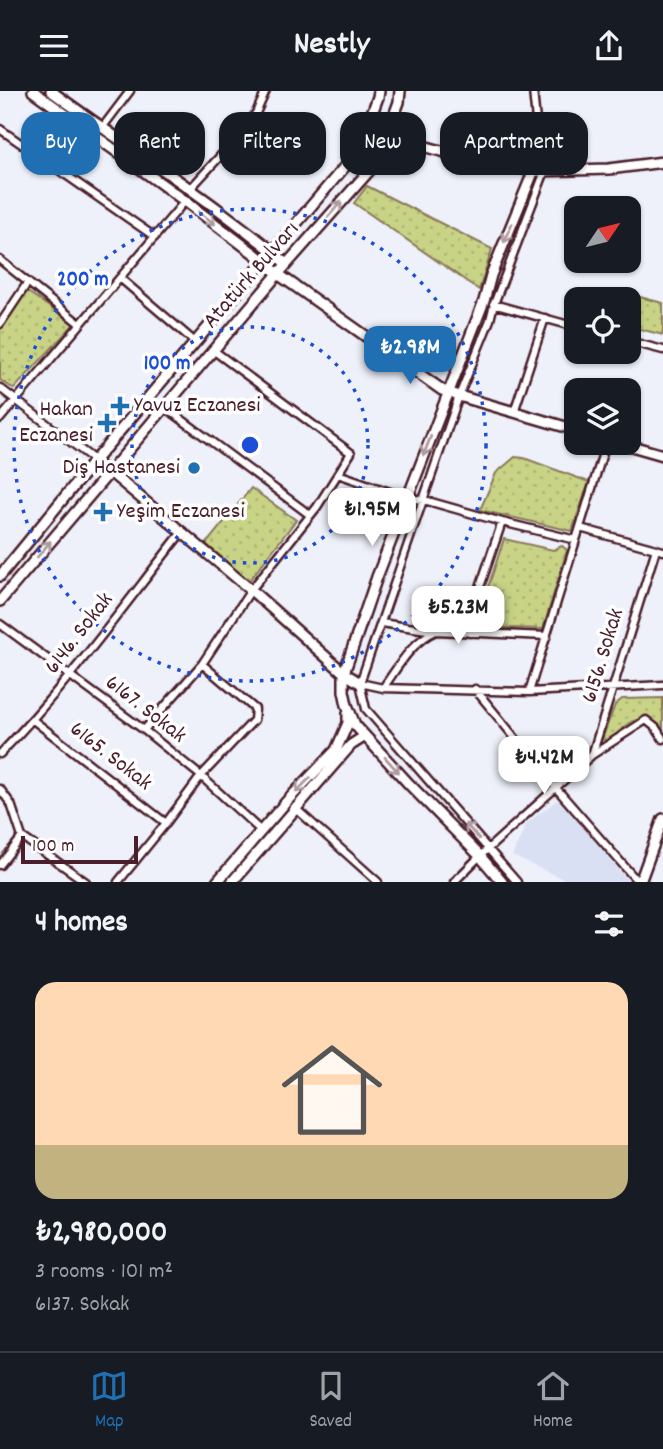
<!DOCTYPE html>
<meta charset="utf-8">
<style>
:root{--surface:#171b24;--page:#242831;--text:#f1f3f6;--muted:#9ea1a6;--line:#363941;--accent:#1f6fb2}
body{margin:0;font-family:Dekko,sans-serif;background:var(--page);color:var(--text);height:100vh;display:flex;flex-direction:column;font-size:26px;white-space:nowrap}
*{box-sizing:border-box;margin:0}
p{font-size:23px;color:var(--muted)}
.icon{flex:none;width:38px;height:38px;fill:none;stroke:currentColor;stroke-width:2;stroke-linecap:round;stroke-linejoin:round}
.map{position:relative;height:791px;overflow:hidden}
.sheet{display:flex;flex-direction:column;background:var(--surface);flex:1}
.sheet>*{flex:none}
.banner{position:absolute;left:21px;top:21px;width:621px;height:63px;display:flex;gap:14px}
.needle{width:46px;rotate:55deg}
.controls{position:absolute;left:564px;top:105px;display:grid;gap:14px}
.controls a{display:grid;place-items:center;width:77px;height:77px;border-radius:14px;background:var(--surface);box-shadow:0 2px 5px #0004;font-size:35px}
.scale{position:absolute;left:21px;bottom:18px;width:117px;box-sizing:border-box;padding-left:7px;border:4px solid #4a1f2b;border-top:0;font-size:19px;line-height:24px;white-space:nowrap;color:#4a1f2b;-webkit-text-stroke:5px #fff;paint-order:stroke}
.price{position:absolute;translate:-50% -60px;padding:0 16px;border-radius:14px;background:#fff;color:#222;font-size:23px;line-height:46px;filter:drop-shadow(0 2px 4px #0008)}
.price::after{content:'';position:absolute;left:50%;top:42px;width:21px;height:16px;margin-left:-10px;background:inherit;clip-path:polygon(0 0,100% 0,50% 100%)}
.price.active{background:var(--accent);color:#fff}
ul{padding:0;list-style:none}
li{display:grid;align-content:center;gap:14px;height:371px;padding:0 35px}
li span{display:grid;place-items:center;height:217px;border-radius:21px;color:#555}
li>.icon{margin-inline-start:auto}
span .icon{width:126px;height:126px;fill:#fffc;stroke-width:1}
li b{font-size:30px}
h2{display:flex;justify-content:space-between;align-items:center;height:84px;padding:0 35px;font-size:30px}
.chip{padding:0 24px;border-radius:21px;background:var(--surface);box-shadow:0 2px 5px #0004;font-size:24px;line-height:63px}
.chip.active{background:var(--accent);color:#fff}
header{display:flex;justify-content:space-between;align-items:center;height:91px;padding:0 35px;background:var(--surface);font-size:32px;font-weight:700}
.dock{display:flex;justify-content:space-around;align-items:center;height:98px;border-top:2px solid var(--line);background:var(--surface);font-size:19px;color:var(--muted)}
.dock a{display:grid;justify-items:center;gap:4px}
.dock .active{color:var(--accent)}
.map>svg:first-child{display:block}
</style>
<header><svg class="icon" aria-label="menu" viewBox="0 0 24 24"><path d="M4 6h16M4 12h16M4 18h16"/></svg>Nestly<svg class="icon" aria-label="share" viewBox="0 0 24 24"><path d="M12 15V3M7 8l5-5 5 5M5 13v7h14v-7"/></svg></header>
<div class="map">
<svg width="663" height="791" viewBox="0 0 663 791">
<defs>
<pattern id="park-dots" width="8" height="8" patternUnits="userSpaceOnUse" patternTransform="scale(1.75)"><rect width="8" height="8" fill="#c8d386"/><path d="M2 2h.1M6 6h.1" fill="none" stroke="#adb574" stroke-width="1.8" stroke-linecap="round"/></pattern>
</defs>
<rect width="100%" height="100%" fill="#eef1fa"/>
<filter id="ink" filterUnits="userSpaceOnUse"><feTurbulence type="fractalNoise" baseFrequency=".0143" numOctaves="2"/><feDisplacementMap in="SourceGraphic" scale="14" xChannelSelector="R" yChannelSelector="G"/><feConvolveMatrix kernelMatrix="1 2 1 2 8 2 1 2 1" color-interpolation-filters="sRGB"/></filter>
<g filter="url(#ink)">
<path fill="#dae0f4" d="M 557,709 L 562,711 L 629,791 L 570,791 L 512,765 L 527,732 Z"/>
<path fill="url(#park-dots)" stroke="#897958" stroke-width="2" d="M 367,95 L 492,158 L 479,199 L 354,112 Z
M 25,199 L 74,233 L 14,298 L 0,289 L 0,238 Z
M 617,200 L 663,212 L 663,244 L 628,235 L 628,208 L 615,208 Z
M 515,366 L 524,367 L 589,391 L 572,440 L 480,419 L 496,382 Z
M 251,397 L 296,429 L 249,490 L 206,453 Z
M 504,448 L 553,459 L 562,455 L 567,459 L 543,538 L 475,536 Z
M 663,607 L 663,648 L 647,629 C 629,626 621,639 609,651 L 602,648 L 615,614 L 622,608 Z"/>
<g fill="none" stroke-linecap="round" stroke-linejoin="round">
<g stroke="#4a1f2b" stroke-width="11">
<path id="street" d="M 533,0 L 541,80
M 102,37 L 130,0
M 0,38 L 155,146
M 190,98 L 244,39 L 256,22 L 266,0
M 0,169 L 80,233
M 120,187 L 195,251
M 493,213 L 576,236
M 0,233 L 28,191
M 628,250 L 663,259
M 0,297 L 110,381
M 165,316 L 310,424
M 514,321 L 545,227
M 0,328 L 185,110
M 338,383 L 407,407 L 424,409 L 502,431 L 576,449
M 580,437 L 663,460
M 381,532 L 434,540
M 0,533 L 144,639 L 201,685 L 261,740
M 469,542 L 480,496 L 502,431
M 360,592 L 383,597 L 529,601 L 663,594
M 383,597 C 398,576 412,550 436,540 L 547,545
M 475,598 L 556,697 L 638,791
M 529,601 L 606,352
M 33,629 L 166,732
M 144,639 L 202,573 L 251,499 L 317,416 L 351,362 L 213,259
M 0,663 C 67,594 123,516 182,441
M 592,664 L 646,629 L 656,637 L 663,648
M 0,698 L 11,713 L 22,746 L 0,774
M 294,716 L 378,791
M 22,746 L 86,791
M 118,791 L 166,732 L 201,685 L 254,629 L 255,618 L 202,573
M 454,791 L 480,765 L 592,664 L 656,458
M 517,791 L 366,618 L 360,592 L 459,305 L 490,229 L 494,213 L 545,80"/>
</g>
<g stroke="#4a1f2b" stroke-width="14">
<path id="secondary" d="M 33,0 L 185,110 L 264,170 L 278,183 L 442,299 L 459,305 L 576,339
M 51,0 C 108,42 167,80 223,122 C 245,139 267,154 286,173
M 387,45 L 474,69 L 537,80 L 609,78 L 663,71
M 621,352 L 663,364
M 110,381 L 251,499 L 344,582 L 360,592
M 0,485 L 95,369 L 358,60 L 378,6 L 379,0
M 0,510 L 278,183 L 377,71 L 399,11 L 400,0
M 217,791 L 287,710 L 336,659 L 348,632 L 348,622
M 232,791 L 351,654 L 365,645
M 502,791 L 480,765 L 409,693 L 355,634 L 347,614 L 344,600 L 344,582 L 377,486 L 484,210 L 491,184 L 534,79
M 640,791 L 663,728"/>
</g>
<use href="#street" stroke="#fff" stroke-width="6"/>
<use href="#secondary" stroke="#fff" stroke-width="9"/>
</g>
<defs><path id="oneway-shaft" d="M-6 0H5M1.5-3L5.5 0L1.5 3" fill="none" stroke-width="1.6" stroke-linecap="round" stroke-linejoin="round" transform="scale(1.75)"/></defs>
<g stroke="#ae9aa0">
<use href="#oneway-shaft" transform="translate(335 118) rotate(-49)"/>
<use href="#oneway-shaft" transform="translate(207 127) rotate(37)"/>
<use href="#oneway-shaft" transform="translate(508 142) rotate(113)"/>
<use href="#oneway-shaft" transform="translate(427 355) rotate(111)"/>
<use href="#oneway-shaft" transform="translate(44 458) rotate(-50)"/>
<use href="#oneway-shaft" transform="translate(392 674) rotate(48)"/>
<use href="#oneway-shaft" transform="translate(303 694) rotate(134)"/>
<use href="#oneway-shaft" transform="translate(472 740) rotate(-132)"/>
</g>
</g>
<g fill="none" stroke="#1d4ed8" stroke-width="3.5" stroke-dasharray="3.5 7">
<circle cx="250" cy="354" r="118"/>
<circle cx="250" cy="354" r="236"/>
</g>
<g fill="#1f6fb2" stroke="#fff" stroke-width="2.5">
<path d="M116.5 304.5h7v7h7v7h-7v7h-7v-7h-7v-7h7z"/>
<path d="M103.5 321.5h7v7h7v7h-7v7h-7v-7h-7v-7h7z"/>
<circle cx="194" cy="377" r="7"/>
<path d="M99.5 410.5h7v7h7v7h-7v7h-7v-7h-7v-7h7z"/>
</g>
<g text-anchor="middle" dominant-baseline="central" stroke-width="7" stroke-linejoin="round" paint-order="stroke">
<g font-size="23" fill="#4a1f2b" stroke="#fff">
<text transform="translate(252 185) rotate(-49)">Atatürk Bulvarı</text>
<text transform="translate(80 543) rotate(-52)">6146. Sokak</text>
<text transform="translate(604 565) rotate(-73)">6156. Sokak</text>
<text transform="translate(145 619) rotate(38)">6167. Sokak</text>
<text transform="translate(110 666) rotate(38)">6165. Sokak</text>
</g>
<g font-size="23" fill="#4a1f2b" stroke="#fff" text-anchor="start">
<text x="134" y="315">Yavuz Eczanesi</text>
<text x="93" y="319" text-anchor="end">Hakan<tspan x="93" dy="26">Eczanesi</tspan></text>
<text x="180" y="377" text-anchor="end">Diş Hastanesi</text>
<text x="117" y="421">Yeşim Eczanesi</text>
</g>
</g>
<circle cx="250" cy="354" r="10" fill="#1d4ed8" stroke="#fff" stroke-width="3.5"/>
<g font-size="21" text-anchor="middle" font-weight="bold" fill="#1d4ed8" stroke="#fff" stroke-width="7" stroke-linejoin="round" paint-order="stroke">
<text x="83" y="194">200 m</text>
<text x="167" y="278">100 m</text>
</g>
</svg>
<div class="controls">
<a><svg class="needle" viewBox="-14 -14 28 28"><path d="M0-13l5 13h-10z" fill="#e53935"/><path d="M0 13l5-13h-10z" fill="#9ea1a6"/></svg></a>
<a><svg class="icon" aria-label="locate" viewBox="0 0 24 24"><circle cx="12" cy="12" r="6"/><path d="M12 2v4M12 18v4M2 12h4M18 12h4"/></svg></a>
<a><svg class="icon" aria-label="layers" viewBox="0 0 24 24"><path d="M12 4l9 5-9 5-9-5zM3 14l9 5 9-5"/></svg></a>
</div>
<div class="scale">100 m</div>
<b class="price active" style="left:410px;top:295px">₺2.98M</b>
<b class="price" style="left:372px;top:457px">₺1.95M</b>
<b class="price" style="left:458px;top:555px">₺5.23M</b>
<b class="price" style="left:544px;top:705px">₺4.42M</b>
<div class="banner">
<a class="chip active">Buy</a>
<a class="chip">Rent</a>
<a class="chip">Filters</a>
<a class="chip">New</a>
<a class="chip">Apartment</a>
</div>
</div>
<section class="sheet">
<h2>4 homes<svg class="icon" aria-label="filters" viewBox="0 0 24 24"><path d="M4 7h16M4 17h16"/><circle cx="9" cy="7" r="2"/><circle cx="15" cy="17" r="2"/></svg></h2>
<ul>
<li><span style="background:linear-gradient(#ffd9b3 75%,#c2b280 0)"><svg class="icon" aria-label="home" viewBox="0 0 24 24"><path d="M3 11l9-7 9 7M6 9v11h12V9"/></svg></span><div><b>₺2,980,000</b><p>3 rooms · 101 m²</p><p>6137. Sokak</p></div></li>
</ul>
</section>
<nav class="dock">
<a class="active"><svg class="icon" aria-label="map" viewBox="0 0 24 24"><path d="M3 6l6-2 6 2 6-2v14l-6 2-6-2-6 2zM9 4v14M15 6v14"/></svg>Map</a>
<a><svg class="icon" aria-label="saved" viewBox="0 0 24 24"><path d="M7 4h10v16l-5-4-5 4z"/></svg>Saved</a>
<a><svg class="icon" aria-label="home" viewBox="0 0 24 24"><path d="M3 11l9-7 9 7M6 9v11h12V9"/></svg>Home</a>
</nav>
